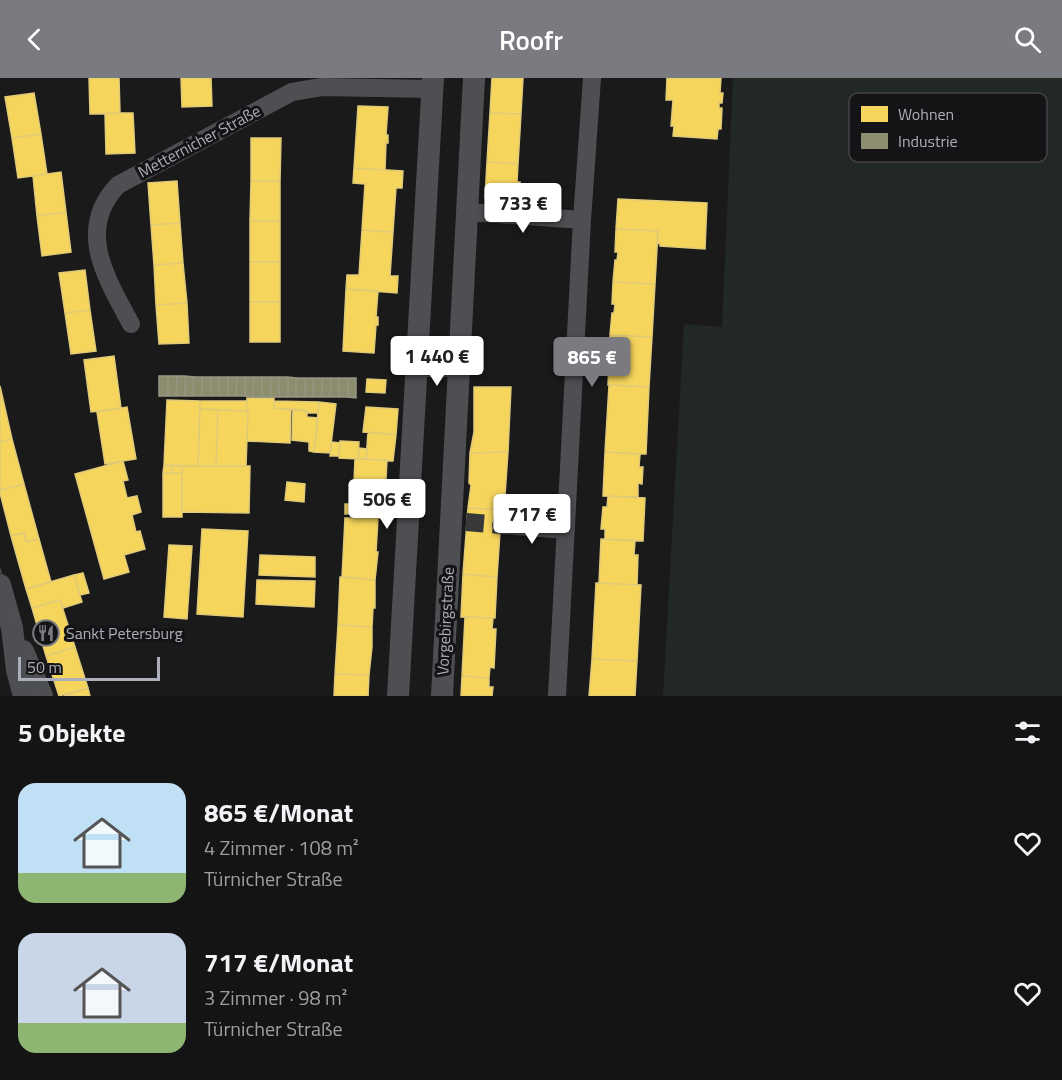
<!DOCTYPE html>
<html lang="de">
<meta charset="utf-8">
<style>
:root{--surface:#141414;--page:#212122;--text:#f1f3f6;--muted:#9d9ea0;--accent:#797b81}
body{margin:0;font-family:"Titillium Web",sans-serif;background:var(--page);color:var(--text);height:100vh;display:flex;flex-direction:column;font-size:22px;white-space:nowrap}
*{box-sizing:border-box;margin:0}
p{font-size:20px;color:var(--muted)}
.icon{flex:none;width:33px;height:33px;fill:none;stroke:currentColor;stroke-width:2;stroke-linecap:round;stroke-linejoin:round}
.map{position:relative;height:618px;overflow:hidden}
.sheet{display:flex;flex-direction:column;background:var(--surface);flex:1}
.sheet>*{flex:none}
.scale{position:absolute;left:18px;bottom:15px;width:142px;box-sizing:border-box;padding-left:6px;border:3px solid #acafb9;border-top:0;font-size:16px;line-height:21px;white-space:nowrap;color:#acafb9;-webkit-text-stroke:4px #141416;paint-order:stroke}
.price{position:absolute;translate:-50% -51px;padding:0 14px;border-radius:6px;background:#fff;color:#222;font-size:20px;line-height:39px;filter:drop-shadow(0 2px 3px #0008)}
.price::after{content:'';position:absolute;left:50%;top:36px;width:18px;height:14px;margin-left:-9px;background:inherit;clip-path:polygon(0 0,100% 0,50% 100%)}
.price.active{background:var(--accent);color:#fff}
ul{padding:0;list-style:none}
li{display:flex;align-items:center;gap:18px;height:150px;padding:0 18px}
li span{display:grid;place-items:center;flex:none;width:168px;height:120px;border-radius:18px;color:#555}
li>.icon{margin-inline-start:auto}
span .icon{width:72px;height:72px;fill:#fffc;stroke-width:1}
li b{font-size:26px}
h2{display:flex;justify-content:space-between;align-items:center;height:72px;padding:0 18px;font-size:26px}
header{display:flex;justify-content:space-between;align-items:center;height:78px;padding:0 18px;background:var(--accent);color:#fff;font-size:27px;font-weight:600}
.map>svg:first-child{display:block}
</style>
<header><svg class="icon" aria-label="back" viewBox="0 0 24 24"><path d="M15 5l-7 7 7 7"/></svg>Roofr<svg class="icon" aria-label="search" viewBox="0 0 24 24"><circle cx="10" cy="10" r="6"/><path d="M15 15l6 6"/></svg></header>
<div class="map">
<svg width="1062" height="618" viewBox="0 0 1062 618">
<rect width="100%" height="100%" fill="#1a1a1a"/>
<path fill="#222924" d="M 733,0 L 1062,0 L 1062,618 L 663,618 L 684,246 L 722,249 Z"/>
<path fill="#f6d55c" stroke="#e0ca78" stroke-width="1.5" d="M 89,0 L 119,0 L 120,35 L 90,36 Z
M 181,0 L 211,0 L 212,28 L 182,29 Z
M 492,0 L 523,0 L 521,36 L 490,35 Z
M 667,0 L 721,0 L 720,15 L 723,15 L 722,25 L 719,25 L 719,30 L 722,30 L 721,51 L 718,51 L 717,61 L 673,58 L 674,48 L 671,48 L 673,22 L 666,22 Z
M 34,15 L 41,56 L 12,60 L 5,19 Z
M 358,28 L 388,29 L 386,57 L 388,57 L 388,65 L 386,65 L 385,92 L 354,90 Z
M 120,35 L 133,35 L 135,75 L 106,76 L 105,36 Z
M 490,35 L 521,36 L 518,86 L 487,84 Z
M 41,56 L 47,96 L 18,100 L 12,60 Z
M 251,60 L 281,60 L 280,103 L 251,103 Z
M 487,84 L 518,86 L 517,104 L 520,104 L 520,116 L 516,115 L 516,122 L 485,120 Z
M 354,90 L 403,93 L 402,110 L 396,110 L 393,154 L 362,152 L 365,106 L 353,105 Z
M 61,94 L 66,134 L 37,138 L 33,98 Z
M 177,103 L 180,145 L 151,147 L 148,105 Z
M 251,103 L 280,103 L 280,143 L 250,143 Z
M 618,121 L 707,125 L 705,171 L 660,168 L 660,166 L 657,165 L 658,153 L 616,151 Z
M 66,134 L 71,174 L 42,178 L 37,138 Z
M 250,143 L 280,143 L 280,184 L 250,184 Z
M 180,145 L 183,185 L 154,187 L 151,147 Z
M 616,151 L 658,153 L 655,206 L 613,204 L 615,182 L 617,182 L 618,174 L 615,174 Z
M 362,152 L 393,154 L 390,198 L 398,198 L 397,215 L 346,211 L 347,197 L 359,197 Z
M 250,184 L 280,184 L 280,224 L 250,224 Z
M 183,185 L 187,225 L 156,227 L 154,187 Z
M 85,192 L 90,232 L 65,235 L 59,195 Z
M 613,204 L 655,206 L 652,259 L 610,257 L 612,235 L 614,235 L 615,226 L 612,226 Z
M 346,211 L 378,213 L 376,239 L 378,239 L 378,247 L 376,247 L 374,275 L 343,273 Z
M 250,224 L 280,224 L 280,264 L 250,264 Z
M 187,225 L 189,265 L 159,266 L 156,227 Z
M 90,232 L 96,273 L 71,276 L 65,235 Z
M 610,257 L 652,259 L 649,309 L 608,307 L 609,286 L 612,286 L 612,278 L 609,278 Z
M 114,278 L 121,330 L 91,334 L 84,282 Z
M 367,301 L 386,302 L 385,315 L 366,314 Z
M 609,307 L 649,309 L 646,376 L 605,374 Z
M 0,308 L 12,361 L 0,364 Z
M 474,309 L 511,309 L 508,374 L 470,375 L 474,354 Z
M 247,320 L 274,320 L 274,330 L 291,331 L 290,365 L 247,363 L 248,333 L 246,333 Z
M 167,322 L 200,323 L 198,388 L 164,387 Z
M 200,323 L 247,323 L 246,333 L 200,331 Z
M 274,323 L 319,324 L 318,335 L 307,335 L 307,333 L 274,330 Z
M 319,324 L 336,326 L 330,375 L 314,374 Z
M 127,329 L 136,381 L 105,386 L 97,334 Z
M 366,329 L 398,331 L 396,357 L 363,354 Z
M 200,331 L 218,332 L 216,388 L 198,388 Z
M 293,331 L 307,333 L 307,339 L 318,340 L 314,374 L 309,373 L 309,364 L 292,362 Z
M 218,332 L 248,333 L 246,388 L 216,388 Z
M 368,354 L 396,357 L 393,383 L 366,381 Z
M 12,361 L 24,406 L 0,412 L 0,364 Z
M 340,363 L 359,364 L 358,381 L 339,380 Z
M 332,364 L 340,365 L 339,378 L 330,378 Z
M 359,370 L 367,371 L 366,381 L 358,381 Z
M 508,374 L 504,432 L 468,430 L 471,407 L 469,405 L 470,375 Z
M 605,374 L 640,376 L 639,389 L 643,389 L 642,406 L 638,405 L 638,419 L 603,418 Z
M 355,381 L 387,382 L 384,440 L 353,440 L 353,436 L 345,436 L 345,426 L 353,426 Z
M 123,383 L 128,402 L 123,403 L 127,420 L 137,418 L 141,434 L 132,437 L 136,454 L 140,453 L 145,471 L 124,477 L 129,494 L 104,501 L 75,396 Z
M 164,387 L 172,388 L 172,395 L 163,395 Z
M 172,388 L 182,388 L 182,395 L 172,395 Z
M 182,388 L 250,388 L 249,435 L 182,434 Z
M 163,395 L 182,395 L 182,439 L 163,439 Z
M 287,404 L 305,406 L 304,424 L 285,422 Z
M 24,406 L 39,461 L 26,464 L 24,455 L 11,458 L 0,415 L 0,412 Z
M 608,418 L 645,420 L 643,463 L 605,461 L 605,451 L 601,451 L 603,429 L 607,429 Z
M 468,430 L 504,432 L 503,439 L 501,439 L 497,499 L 463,496 Z
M 345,440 L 378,440 L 376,474 L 378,474 L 375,502 L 342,499 Z
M 202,451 L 248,453 L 243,539 L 197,536 Z
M 24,455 L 26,464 L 39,461 L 51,504 L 26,511 L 11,458 Z
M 601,461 L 635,463 L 634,477 L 638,477 L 637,507 L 599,505 Z
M 169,467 L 192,468 L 187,541 L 164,539 Z
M 260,477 L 315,479 L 315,499 L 259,497 Z
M 83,495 L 89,515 L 80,517 L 74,497 Z
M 463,496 L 497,499 L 495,540 L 461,539 Z
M 74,497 L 82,524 L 63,530 L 60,522 L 32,530 L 26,511 Z
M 340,499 L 375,502 L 375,530 L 373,530 L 372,549 L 338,547 Z
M 257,502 L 315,503 L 314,529 L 256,526 Z
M 596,505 L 641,507 L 637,583 L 592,581 Z
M 60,522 L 75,569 L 46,578 L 32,530 Z
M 465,539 L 493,540 L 492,551 L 496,551 L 494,590 L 490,589 L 489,600 L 462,598 Z
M 338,547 L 372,549 L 372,569 L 369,597 L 335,596 Z
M 75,569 L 88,610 L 59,618 L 46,578 Z
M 592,581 L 637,583 L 635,618 L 589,618 Z
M 335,596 L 369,597 L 368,618 L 369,618 L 334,618 Z
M 462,598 L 489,600 L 489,609 L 493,609 L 492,618 L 461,618 Z
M 88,610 L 90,618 L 64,618 Z"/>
<path fill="#8c8c6e" stroke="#969684" stroke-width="1.5" d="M 159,298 L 168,298 L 168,318 L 159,318 Z
M 168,298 L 177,298 L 176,318 L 168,318 Z
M 177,298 L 185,298 L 185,318 L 176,318 Z
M 185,298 L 194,299 L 193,318 L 185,318 Z
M 194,299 L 202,299 L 202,318 L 193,318 Z
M 202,299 L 211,299 L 211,318 L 202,318 Z
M 211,299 L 219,299 L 219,318 L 211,318 Z
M 219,299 L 228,299 L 228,318 L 219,318 Z
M 228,299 L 237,299 L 236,318 L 228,318 Z
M 237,299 L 245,299 L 245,318 L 236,318 Z
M 245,299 L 254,299 L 253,319 L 245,318 Z
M 254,299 L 262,299 L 262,319 L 253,319 Z
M 262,299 L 271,299 L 271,319 L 262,319 Z
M 271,299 L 279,299 L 279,319 L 271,319 Z
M 279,299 L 288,299 L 288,319 L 279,319 Z
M 288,299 L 296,300 L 296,319 L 288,319 Z
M 296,300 L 305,300 L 305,319 L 296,319 Z
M 305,300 L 313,300 L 313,319 L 305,319 Z
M 313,300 L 322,300 L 322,319 L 313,319 Z
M 322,300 L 331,300 L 330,319 L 322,319 Z
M 331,300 L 339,300 L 339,319 L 330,319 Z
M 339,300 L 348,300 L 348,319 L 339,319 Z
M 348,300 L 356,300 L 356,320 L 348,319 Z"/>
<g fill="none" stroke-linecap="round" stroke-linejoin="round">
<path stroke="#37383a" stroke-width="18" stroke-dasharray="18 9" stroke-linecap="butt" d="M 466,444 L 501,447"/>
<path stroke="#4e4f53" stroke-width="18" d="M 467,134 L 582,142
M 131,246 C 107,201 75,152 118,107 L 292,14 L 322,9 L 432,11
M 501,447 L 566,452
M 557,618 L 582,142 L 592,0"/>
<path stroke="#4e4f53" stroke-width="22" d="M 416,288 L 459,288
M 0,507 L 12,550 L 17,592 L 24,618
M 23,573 L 42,618
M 398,618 L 433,0
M 442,618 L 474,0"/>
<path stroke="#4f5053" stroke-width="1.5" d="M 0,491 L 38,618"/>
</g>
<defs>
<g id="restaurant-ring" transform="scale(1.35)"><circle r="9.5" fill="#141416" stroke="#797b81" stroke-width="1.5"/><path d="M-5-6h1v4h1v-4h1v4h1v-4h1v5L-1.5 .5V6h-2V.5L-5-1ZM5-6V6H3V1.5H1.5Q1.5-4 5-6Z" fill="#797b81"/></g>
</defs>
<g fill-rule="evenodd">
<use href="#restaurant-ring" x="46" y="555"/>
</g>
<g text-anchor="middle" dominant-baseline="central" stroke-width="6" stroke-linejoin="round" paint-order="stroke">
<g font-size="16" fill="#acafb9" stroke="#141416">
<text transform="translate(199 63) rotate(-28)">Metternicher Straße</text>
<text transform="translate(445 543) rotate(-87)">Vorgebirgstraße</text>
</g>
<g font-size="16" fill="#acafb9" stroke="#141416" text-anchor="start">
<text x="66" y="555">Sankt Petersburg</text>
</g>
</g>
<rect x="849" y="15" width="198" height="69" rx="9" fill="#141416" stroke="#424247" stroke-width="1.5"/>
<rect x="861" y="28" width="27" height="16" fill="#f6d55c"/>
<rect x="861" y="55" width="27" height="16" fill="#8c8c6e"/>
<g font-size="16" fill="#acafb9">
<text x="898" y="42">Wohnen</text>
<text x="898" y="69">Industrie</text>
</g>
</svg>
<div class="scale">50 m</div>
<b class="price" style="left:523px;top:156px">733 €</b>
<b class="price" style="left:437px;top:309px">1 440 €</b>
<b class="price active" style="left:592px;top:310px">865 €</b>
<b class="price" style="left:387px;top:452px">506 €</b>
<b class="price" style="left:532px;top:467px">717 €</b>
</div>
<section class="sheet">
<h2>5 Objekte<svg class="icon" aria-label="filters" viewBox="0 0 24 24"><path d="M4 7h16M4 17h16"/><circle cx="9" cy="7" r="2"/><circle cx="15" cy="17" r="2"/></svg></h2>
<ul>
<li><span style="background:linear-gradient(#bfe0f5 75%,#8fb573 0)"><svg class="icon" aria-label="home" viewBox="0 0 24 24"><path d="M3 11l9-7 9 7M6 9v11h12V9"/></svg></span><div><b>865 €/Monat</b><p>4 Zimmer · 108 m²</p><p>Türnicher Straße</p></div><svg class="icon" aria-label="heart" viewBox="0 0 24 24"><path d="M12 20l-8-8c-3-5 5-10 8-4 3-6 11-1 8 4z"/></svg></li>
<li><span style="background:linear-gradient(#c9d6e8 75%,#8fb573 0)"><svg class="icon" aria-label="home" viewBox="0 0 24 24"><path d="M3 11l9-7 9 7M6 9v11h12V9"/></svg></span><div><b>717 €/Monat</b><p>3 Zimmer · 98 m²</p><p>Türnicher Straße</p></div><svg class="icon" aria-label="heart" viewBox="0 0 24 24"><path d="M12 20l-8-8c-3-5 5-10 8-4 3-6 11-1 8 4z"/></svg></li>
</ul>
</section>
